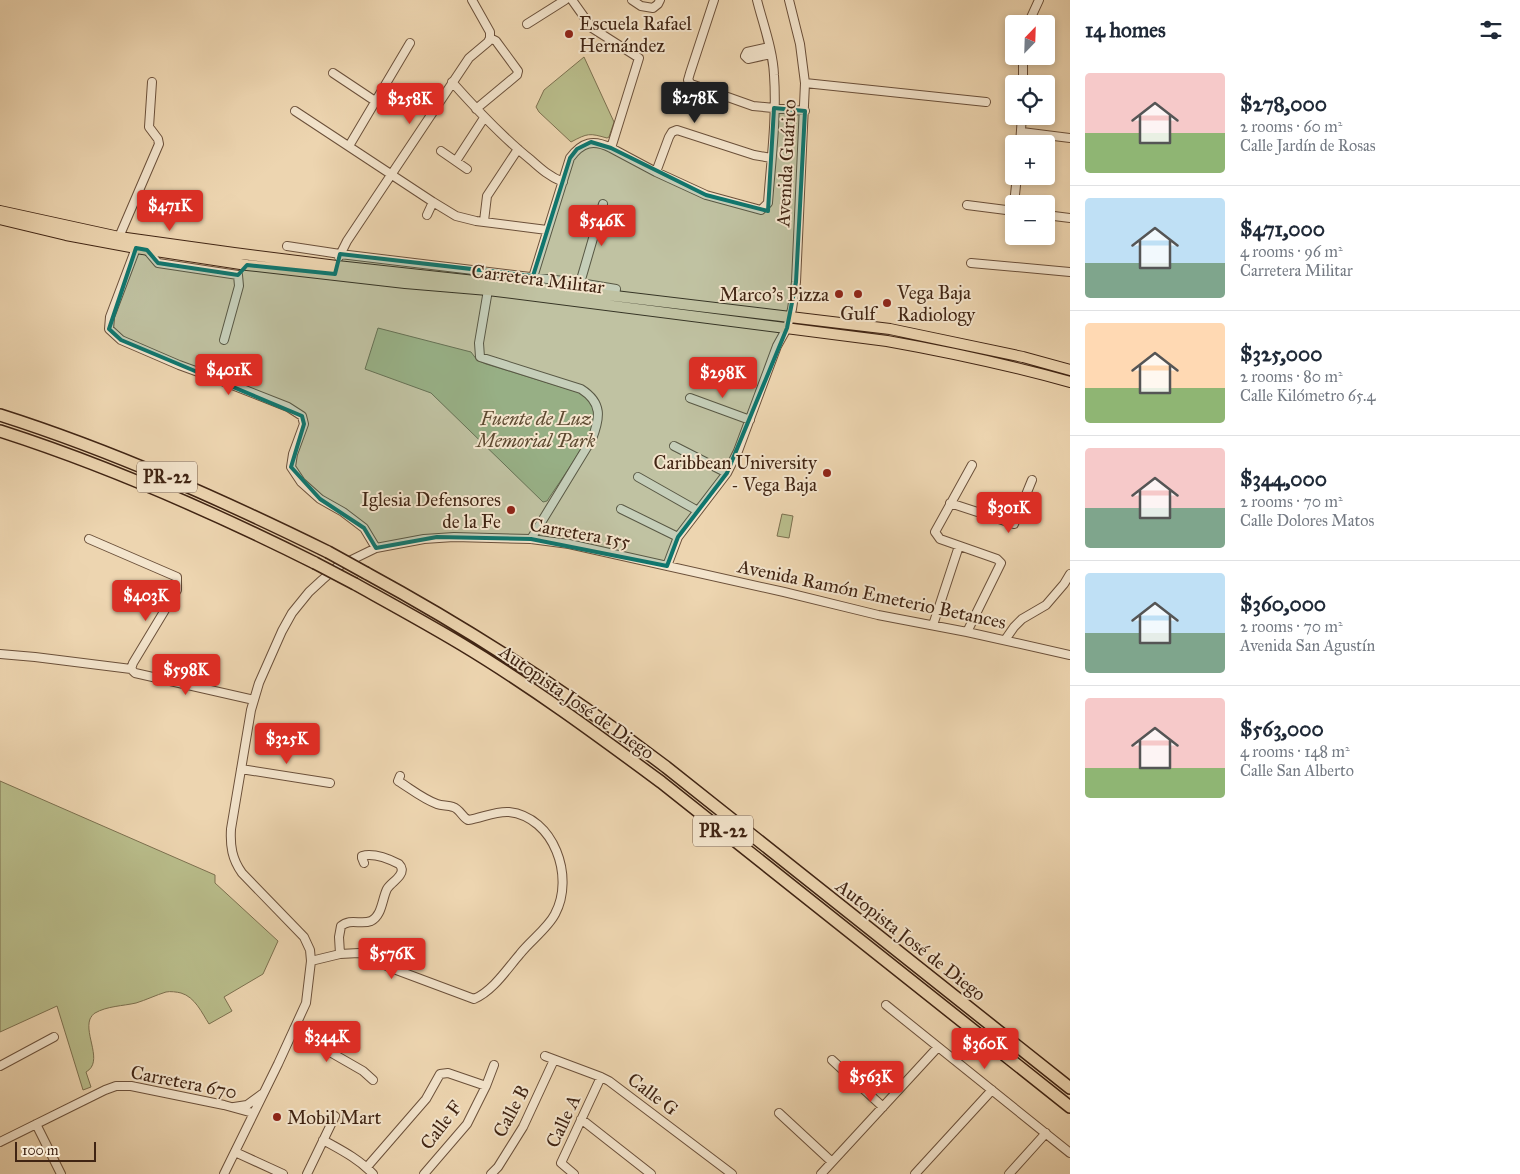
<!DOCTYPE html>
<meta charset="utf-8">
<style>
:root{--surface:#fff;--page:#f2f2f3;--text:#1f2937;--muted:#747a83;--line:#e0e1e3;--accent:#d93025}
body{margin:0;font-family:"IM FELL Great Primer",serif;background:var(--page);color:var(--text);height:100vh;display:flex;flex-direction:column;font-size:19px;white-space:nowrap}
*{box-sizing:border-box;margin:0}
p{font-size:16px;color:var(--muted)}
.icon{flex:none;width:28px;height:28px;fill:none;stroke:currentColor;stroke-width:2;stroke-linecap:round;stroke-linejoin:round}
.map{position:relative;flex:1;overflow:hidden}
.panel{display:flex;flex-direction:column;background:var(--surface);width:450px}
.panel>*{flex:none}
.needle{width:32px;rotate:23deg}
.controls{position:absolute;left:1005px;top:15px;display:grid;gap:10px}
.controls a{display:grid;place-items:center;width:50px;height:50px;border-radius:5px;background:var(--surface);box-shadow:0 2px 8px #0003;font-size:25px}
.scale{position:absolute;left:15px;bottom:12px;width:81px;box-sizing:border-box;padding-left:5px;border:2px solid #402413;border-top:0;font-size:14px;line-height:18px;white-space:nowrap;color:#402413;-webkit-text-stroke:4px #f3e4cc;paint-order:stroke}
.price{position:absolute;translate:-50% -42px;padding:0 11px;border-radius:5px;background:var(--accent);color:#fff;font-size:16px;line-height:32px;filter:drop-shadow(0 1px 2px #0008)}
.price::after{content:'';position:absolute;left:50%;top:30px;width:15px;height:11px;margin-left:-8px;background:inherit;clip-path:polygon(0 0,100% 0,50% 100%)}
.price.selected{background:#222;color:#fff}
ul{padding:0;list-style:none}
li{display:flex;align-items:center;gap:15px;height:125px;padding:0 15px}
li+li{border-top:1px solid var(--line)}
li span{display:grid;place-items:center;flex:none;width:140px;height:100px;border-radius:5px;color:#555}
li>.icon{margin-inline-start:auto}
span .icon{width:60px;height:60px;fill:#fffc;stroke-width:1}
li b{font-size:21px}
h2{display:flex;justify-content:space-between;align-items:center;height:60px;padding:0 15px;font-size:21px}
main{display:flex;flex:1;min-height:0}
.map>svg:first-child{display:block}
</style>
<main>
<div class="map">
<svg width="1070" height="1174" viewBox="0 0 1070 1174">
<rect width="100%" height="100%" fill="#edd5b0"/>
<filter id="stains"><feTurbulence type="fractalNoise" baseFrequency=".004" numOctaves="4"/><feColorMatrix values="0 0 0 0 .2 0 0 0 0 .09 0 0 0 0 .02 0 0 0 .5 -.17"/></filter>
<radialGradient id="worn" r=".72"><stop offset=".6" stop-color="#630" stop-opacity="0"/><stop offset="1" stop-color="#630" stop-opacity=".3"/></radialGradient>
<path fill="#b9bd8b" stroke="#7c704f" d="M 584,57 L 614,122 L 609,137 L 607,138 C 589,133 588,133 571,142 L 539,112 L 536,107 L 544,90 Z
M 378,328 L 471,352 L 477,360 L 486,364 L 584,394 C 589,401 594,405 595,414 C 596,432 558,484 547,501 L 543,502 L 431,393 L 365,369 Z
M 782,514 L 793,516 L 789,538 L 777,536 Z
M 0,781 L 215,875 L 215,883 L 278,941 L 263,974 L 224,997 L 232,1011 L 209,1024 C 202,1013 195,997 181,993 C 177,992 170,991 166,992 C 156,995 146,1000 136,1003 C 123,1006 107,1006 95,1013 C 93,1014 91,1017 90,1019 C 84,1035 104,1062 86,1072 L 91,1087 L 83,1090 L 57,1006 L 0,1032 Z"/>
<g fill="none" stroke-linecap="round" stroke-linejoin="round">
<g stroke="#6b503a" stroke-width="10">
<path id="minor" d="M 572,0 L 592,28 L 639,58 L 611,148
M 632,0 L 641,6 L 653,8 L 658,4 L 660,0
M 714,0 L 690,73 L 688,80 L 691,84 L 753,106 L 805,111
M 527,24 L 565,0
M 1028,24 L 1039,0
M 769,47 L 747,52 L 745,56 L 748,59 L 771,54
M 333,73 L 375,101
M 452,82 C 477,110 502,137 531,160 C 541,169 550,177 563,182
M 805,83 L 986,102
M 1023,84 L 1023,56
M 476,109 L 517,75 L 518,71 L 496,41 L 490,38
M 295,111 L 433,202 L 456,216 L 476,221 L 547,230
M 1022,132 L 1070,138
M 1020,144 L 1022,116
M 349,146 L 410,43
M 441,151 L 467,169
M 456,161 L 484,118
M 656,172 L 669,137 L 672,132 L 677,130 L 754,155 L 771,158
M 1014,204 L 1017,176
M 967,205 L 1014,211
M 427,215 L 433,202
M 1046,215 L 1070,218
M 484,221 L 487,196 L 518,149
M 119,237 L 159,144 L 158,139 L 149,127 L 152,82
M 287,246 L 340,254 L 580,283 L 616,289 L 615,296
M 136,248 L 110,317 L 109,329 L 121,340 L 179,365 L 212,377 L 288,407 L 302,416 L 304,424 L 293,454 L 291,467 L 301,482 L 320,499 L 343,512 L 364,528 L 376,548
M 147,250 L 158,263 L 238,275
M 339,257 L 347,241 L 469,58 L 488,42 L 490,38 L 490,32 L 472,0
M 971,263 L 1070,272
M 580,283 L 603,204
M 530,287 L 570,158 C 582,142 593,139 611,148 L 656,172 L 706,195 L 761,210 L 768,203 C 771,161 777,118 774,75 C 773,50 763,24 757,0
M 488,290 L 479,343 L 480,357 L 581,389 C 603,403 600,418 592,439 L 531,539
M 224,340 L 239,286 L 238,275
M 690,398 L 750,420
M 674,446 L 727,473
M 638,477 L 698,511
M 950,503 L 1014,524 L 1032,480
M 621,509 L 678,537
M 89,539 L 177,577 L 177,590 L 133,663 L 131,669
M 667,566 L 678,537 L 727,473 L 738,451 L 777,346 L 787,328 L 792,309 L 796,282 L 805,83 L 800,44 L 789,0
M 933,625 L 959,546
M 967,632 L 1001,563 L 997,559 L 940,539 L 935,532 L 972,465
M 1005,640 L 1014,627 L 1022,619 L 1046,605 L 1064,584 L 1070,574
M 0,654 L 35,657 L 131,669
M 131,669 L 135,673 L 254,700
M 241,769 L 330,783
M 340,954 L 339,937 L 341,926 C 350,918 361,925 371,921 C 382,916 382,899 387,889 C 390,884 397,880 400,875 C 403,871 402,867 399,864 C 389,859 373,853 362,856 L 362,858 L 364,863
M 311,961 L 340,954 L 359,953 L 391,968 L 474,999 C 493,991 507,969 520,954 C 530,941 548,928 555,914 C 575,877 554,817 509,812 C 495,811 482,818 468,820 C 462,817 460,809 453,807 C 448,805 442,806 437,804 C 423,799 411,789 398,781 L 400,776
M 886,1005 L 1070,1153
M 294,1029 L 323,1048 L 363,1071 L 373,1080
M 545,1056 L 601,1077 L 609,1081 L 732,1174
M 832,1060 L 883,1107
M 0,1066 L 54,1037
M 234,1107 L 247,1105 L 262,1094
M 779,1113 L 832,1162
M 581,1119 L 651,1174
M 36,1124 L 61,1174
M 323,1140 C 341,1150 359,1159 373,1174
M 0,1142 L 105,1090 L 116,1086 L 131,1086 L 224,1105 L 253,1113
M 235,1152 L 283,1174
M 367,1167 L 426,1099 L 440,1074 L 448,1073 L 486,1086
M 224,1174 L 278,1064 L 306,1003 L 311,961 L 310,950 L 304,937 L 242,873 C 232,859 230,846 231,829 L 251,710 L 259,683 L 282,631 L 292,613 L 309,592 L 322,580 L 337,567 L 376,548 L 424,539 L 454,537 L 531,539 L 569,544 L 784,592 L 878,615 L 967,632 L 1070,655
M 307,1174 L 335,1116
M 424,1174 L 467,1124 L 486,1086 L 494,1065
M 491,1174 L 498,1167 L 523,1127 L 554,1060
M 574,1174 L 561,1163 L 601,1077
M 821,1174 L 938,1047
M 915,1174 L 992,1090
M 1009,1174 L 1046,1133"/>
</g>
<g stroke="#402413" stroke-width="12">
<path id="major" d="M 0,211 L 119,237 L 234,253 L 337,266 L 615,296 L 890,329 L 1023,357 L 1070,370
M 0,219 L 66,235 L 136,248 L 247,265 L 405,283 L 488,290 L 887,341 C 949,352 1009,365 1070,382"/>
</g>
<g stroke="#402413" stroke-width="14">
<path id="highway" d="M 0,415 C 113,451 222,500 328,552
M 0,431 C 109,466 213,512 315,563
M 366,573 C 471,630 571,695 666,767 L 1070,1088
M 355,584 C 391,604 426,623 461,644 C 531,686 596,734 661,782 L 1070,1107"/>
</g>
<use href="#minor" stroke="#f3e4cc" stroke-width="8"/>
<use href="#major" stroke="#edd5b0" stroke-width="10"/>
<use href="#highway" stroke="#edd5b0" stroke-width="11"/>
<g stroke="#402413" stroke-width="14" stroke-linecap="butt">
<path id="highway-bridge" d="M 328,552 L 366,573
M 315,563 L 355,584"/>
</g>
<use href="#highway-bridge" stroke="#edd5b0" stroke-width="11"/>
</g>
<path fill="#0f766e" fill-opacity="0.2" stroke="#0f766e" stroke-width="4" stroke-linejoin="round" d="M 774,108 L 805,111 L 796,282 L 787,328 L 727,473 L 678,537 L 667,566 L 531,539 L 437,537 L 376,548 L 364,528 L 320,499 L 291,467 L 304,424 L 302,416 L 121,340 L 109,329 L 136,248 L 147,250 L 158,263 L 238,275 L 247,265 L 335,274 L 340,254 L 533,276 L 570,158 L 577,149 L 591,142 L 611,148 L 706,195 L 768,211 Z"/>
<g fill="#8f2418" stroke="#f3e4cc" stroke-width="2">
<circle cx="569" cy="34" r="5"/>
<circle cx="839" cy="294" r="5"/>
<circle cx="858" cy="294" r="5"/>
<circle cx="887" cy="303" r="5"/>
<circle cx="827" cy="473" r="5"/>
<circle cx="511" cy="510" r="5"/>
<circle cx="277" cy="1117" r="5"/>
</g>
<g text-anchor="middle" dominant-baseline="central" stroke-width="4" stroke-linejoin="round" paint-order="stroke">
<g fill="#f3e4cc" stroke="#765e4a" stroke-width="1">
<rect x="137" y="461.5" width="60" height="31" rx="4"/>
<rect x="693" y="815.5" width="60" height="31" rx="4"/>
</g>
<g font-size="18" font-weight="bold" fill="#402413">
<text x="167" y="477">PR-22</text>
<text x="723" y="831">PR-22</text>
</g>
<g font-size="19" fill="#402413" stroke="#f3e4cc" text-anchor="start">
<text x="579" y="23">Escuela Rafael<tspan x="579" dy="22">Hernández</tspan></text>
<text x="897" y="292">Vega Baja<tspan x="897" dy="22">Radiology</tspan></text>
<text x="829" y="294" text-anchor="end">Marco's Pizza</text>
<text x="858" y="313" text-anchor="middle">Gulf</text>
<text x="817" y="462" text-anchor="end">Caribbean University<tspan x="817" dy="22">- Vega Baja</tspan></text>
<text x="501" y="499" text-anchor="end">Iglesia Defensores<tspan x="501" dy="22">de la Fe</tspan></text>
<text x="287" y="1117">Mobil Mart</text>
</g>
<g font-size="19" fill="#402413" stroke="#f3e4cc">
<text transform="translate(786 163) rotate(-87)">Avenida Guárico</text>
<text transform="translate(538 279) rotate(7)">Carretera Militar</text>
<text transform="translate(580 533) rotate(10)">Carretera 155</text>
<text transform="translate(872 594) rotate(12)">Avenida Ramón Emeterio Betances</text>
<text transform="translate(577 702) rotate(35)">Autopista José de Diego</text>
<text transform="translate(911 940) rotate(38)">Autopista José de Diego</text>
<text transform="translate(184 1082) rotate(11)">Carretera 670</text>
<text transform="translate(653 1094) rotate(37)">Calle G</text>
<text transform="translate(511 1111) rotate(-62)">Calle B</text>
<text transform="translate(563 1121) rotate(-65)">Calle A</text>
<text transform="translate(441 1125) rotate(-53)">Calle F</text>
</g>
<g font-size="19" font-style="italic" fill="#5e4a31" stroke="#f3e4cc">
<text x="536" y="418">Fuente de Luz<tspan x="536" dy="22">Memorial Park</tspan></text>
</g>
</g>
<rect width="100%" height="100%" filter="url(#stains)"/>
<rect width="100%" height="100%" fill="url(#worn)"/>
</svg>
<div class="controls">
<a><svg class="needle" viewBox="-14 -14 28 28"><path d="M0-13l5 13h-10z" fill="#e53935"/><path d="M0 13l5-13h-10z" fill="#747a83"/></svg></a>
<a><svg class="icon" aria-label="locate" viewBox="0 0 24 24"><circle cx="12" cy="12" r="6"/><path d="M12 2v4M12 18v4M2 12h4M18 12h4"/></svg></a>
<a>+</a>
<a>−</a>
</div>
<div class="scale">100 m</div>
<b class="price selected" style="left:695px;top:124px">$278K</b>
<b class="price" style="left:410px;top:125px">$258K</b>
<b class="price" style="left:170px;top:232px">$471K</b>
<b class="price" style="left:602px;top:247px">$546K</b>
<b class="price" style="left:229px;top:396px">$401K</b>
<b class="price" style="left:723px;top:399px">$298K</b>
<b class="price" style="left:1009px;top:534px">$301K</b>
<b class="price" style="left:146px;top:622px">$403K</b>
<b class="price" style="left:186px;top:696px">$598K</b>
<b class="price" style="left:287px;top:765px">$325K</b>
<b class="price" style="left:392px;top:980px">$576K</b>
<b class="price" style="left:327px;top:1063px">$344K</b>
<b class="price" style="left:985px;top:1070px">$360K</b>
<b class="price" style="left:871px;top:1103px">$563K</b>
</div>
<section class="panel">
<h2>14 homes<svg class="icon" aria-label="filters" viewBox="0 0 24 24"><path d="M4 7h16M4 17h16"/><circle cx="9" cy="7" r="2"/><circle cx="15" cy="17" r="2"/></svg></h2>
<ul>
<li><span style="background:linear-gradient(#f6c9c9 60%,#8fb573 0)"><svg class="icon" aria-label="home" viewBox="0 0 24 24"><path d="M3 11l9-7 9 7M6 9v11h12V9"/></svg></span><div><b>$278,000</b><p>2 rooms · 60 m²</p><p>Calle Jardín de Rosas</p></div></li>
<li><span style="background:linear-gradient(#bfe0f5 65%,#7fa58c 0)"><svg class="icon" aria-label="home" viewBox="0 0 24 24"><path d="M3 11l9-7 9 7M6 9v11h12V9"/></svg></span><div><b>$471,000</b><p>4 rooms · 96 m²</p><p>Carretera Militar</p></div></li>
<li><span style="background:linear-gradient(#ffd9b3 65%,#8fb573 0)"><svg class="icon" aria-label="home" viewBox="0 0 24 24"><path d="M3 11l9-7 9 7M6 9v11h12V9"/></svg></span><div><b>$325,000</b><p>2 rooms · 80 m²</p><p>Calle Kilómetro 65.4</p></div></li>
<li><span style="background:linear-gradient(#f6c9c9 60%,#7fa58c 0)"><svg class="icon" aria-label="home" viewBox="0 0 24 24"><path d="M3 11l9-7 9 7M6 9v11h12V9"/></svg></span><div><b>$344,000</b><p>2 rooms · 70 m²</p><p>Calle Dolores Matos</p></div></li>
<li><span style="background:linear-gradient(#bfe0f5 60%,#7fa58c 0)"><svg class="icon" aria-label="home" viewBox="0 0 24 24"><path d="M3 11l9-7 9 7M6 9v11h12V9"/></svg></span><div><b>$360,000</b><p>2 rooms · 70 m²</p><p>Avenida San Agustín</p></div></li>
<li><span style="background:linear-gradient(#f6c9c9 70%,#8fb573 0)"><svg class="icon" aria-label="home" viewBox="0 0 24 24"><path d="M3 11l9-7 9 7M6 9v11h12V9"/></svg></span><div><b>$563,000</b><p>4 rooms · 148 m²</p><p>Calle San Alberto</p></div></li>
</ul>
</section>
</main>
